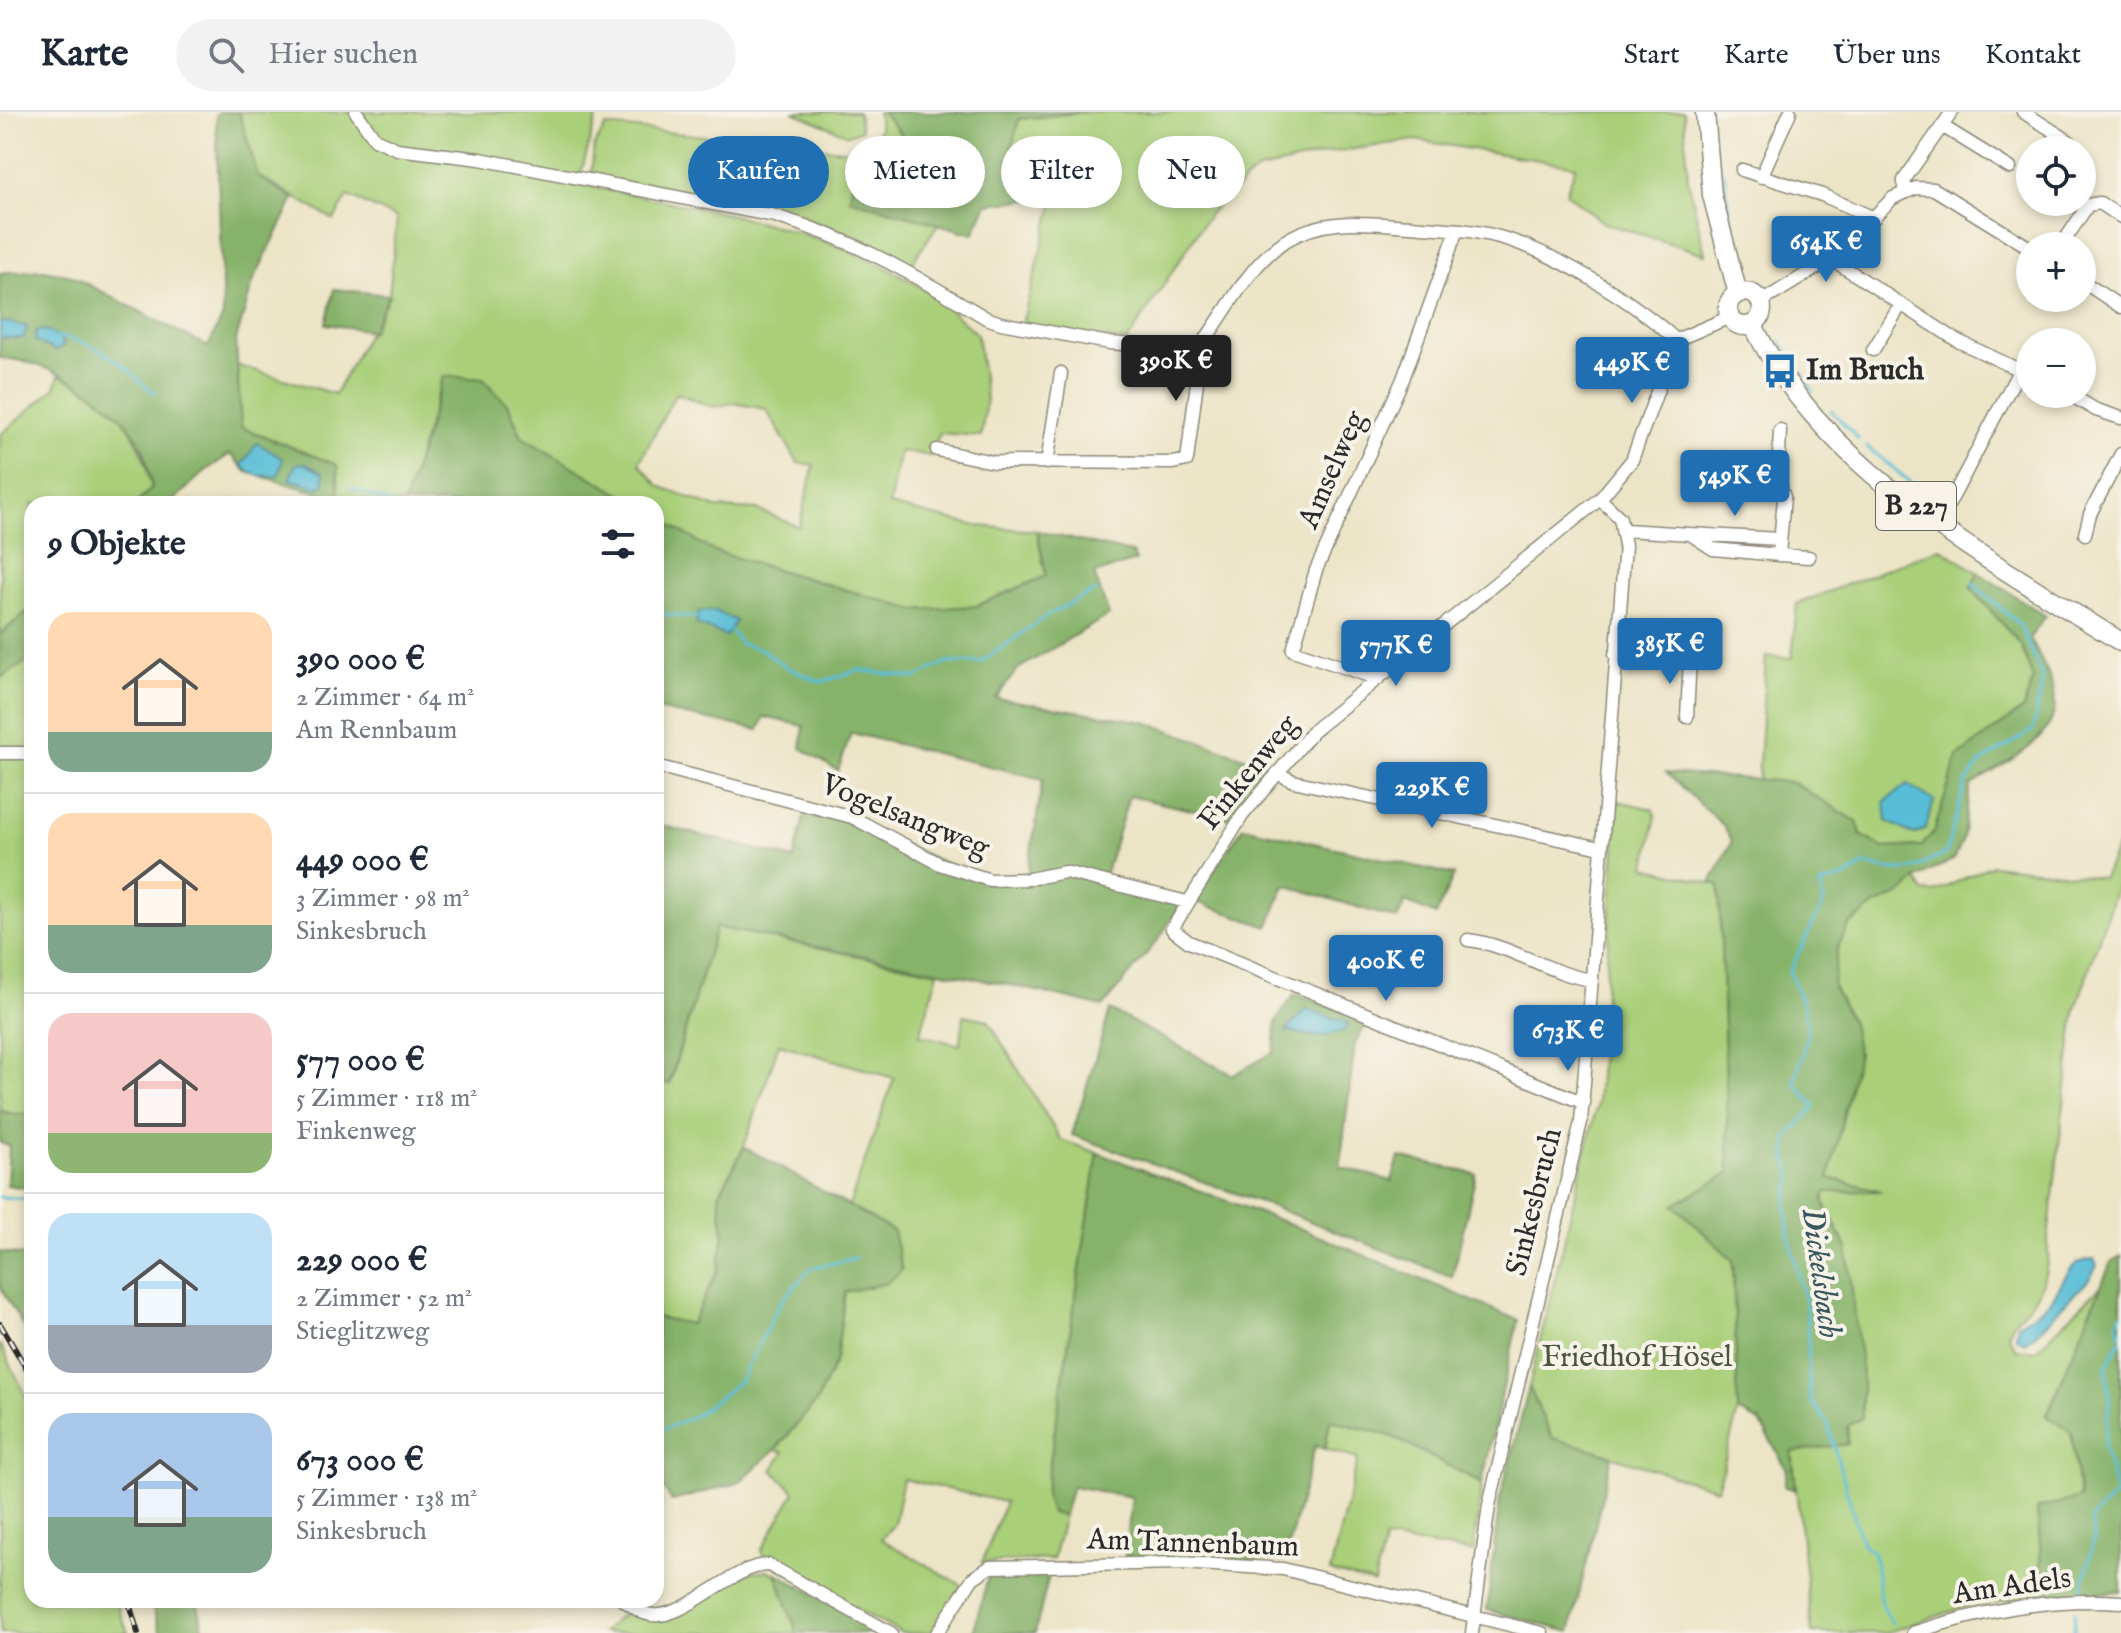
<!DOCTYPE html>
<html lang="de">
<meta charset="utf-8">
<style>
:root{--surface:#fff;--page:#f2f2f3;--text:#1f2937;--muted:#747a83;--line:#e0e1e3;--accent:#1f6fb2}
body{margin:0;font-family:"IM FELL English",serif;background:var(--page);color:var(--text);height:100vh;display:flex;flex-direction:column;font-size:30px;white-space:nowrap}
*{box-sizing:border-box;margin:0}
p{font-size:26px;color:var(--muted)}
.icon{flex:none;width:44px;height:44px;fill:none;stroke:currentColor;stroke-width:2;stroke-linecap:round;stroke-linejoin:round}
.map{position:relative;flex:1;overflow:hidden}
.details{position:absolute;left:24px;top:384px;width:640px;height:1112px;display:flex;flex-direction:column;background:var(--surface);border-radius:24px;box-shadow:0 4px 12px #0003}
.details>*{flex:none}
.banner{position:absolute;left:688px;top:24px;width:760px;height:72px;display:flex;gap:16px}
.controls{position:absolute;left:2016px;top:24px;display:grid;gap:16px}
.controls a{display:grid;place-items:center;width:80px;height:80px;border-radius:50%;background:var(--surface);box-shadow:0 4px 12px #0003;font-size:40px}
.price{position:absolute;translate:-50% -68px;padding:0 18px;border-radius:8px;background:var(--accent);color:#fff;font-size:26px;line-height:52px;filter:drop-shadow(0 2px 4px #0008)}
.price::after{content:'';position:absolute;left:50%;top:48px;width:24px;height:18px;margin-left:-12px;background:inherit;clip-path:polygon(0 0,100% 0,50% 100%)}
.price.current{background:#222;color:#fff}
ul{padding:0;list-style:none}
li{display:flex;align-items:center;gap:24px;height:200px;padding:0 24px}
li+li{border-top:2px solid var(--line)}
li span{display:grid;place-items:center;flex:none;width:224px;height:160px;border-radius:24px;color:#555}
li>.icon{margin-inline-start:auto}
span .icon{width:96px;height:96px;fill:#fffc;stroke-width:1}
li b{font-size:34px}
h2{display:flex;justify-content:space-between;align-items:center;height:96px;padding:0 24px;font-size:34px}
.chip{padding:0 28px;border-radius:36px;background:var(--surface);box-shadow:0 4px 12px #0003;font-size:28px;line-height:72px}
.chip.current{background:var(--accent);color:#fff}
header{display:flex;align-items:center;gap:48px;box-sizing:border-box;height:112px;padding:0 40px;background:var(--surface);border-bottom:2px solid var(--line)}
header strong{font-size:38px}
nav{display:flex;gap:44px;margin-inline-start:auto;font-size:28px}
.search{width:560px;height:72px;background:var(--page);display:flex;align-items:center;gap:20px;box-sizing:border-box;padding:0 28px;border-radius:44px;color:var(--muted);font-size:30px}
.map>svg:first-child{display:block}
</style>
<header>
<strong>Karte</strong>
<div class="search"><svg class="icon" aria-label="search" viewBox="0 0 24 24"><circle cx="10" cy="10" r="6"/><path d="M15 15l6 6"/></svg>Hier suchen</div>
<nav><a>Start</a><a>Karte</a><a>Über uns</a><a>Kontakt</a></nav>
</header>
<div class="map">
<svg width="2121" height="1521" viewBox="0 0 2121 1521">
<rect width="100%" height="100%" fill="#f7f3e8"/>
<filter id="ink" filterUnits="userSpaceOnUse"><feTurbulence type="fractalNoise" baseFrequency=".0125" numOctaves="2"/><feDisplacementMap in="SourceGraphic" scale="16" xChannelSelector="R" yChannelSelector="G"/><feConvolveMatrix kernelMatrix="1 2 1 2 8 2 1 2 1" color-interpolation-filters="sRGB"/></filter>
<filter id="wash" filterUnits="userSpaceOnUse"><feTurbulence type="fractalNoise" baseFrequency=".006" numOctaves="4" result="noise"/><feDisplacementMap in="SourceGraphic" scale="32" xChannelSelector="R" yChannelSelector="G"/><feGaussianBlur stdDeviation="1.8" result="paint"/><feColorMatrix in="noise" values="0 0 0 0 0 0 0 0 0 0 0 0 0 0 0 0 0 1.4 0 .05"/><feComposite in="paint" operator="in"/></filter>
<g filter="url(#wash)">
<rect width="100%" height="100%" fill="#ece4c6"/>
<path fill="#a9cf79" stroke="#6a7d52" stroke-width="2" fill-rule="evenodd" d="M 239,0 L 598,0 L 578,72 C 695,96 818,111 921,175 C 941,188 959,207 977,222 L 986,288 L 981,324 L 940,321 L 931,344 L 900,339 L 889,393 L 977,414 L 1037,419 L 1046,464 L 976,494 L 915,498 L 713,439 L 656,404 L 656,392 L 637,392 L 522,325 L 508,293 L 482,267 L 443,264 L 404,392 L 337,392 L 336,353 L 241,316 L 236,253 L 335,282 L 389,183 L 397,106 L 348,84 L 334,108 L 258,64 ZM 676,281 L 713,295 L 733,291 L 766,297 L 798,351 L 814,353 L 799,415 L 758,398 L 716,396 L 659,374 L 639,351 Z
M 793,0 L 858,0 L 861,18 L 848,23 Z
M 877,0 L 882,0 L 901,22 L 891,57 L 850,87 L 938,112 L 911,153 L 858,125 L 795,103 L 591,64 L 594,34 L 606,14 L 862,40 C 875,29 884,17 877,0 Z
M 1087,0 L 1684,0 L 1688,67 L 1705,142 L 1604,111 L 1566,81 L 1576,54 L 1415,28 L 1328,41 L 1256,59 L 1210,101 L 1127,230 L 1022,212 L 1055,85 L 1008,51 L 1019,7 Z
M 59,263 C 118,292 137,311 152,376 L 136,392 L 32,392 L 32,496 L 0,522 L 0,323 L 55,276 Z
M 1940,436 L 1979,461 L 1971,475 L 2021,533 L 2033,567 L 2023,597 L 1958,644 L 1934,719 L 1922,734 L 1883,736 L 1862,724 L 1857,710 L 1792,670 L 1758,668 L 1766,544 L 1792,546 L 1797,492 Z
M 32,546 L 32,1000 L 18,1003 L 0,999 L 0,566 Z
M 1618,689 L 1652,697 L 1656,703 L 1646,755 L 1719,773 L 1738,1299 L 1717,1377 L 1552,1326 L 1529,1275 L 1597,992 Z
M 2121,726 L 2121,761 L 2075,899 L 2048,1126 C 2049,1146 2047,1164 2037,1182 C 2028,1197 2013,1206 2008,1223 L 2016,1237 L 2035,1239 L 2101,1174 L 2047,1303 L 2071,1320 L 2080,1387 L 2037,1397 L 2044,1483 L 1968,1494 L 1885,1521 L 1812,1521 L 1792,1339 L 1848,1332 L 1847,1136 L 1823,1089 L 1826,1080 L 1878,1078 L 1829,1066 L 1852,910 L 1832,874 L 1837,836 L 1849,813 L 1875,793 L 1903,781 L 1916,767 L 1924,780 L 1934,781 L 1992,753 L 2103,766 Z
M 715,815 L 938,860 L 920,923 L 960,933 L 964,903 L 988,908 L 1061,1028 L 1098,1041 L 1045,1381 L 1051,1401 L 1064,1403 L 1053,1447 L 982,1451 L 1005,1390 L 903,1367 L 894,1412 L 881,1427 L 963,1474 L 932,1521 L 901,1521 L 767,1449 L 761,1439 L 795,1380 L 772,1358 L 784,1340 L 775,1338 L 817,1289 L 836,1248 L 845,1180 L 887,1171 L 893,1119 L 849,1094 L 894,966 L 779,932 L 744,1035 L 719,1083 L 724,1122 L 718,1159 L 691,1213 L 656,1205 L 656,968 L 670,972 Z
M 0,1232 L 32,1295 L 32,1488 L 115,1488 L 128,1521 L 0,1521 Z
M 1330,1308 L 1391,1324 L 1482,1371 L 1473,1440 L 1385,1427 L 1374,1471 L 1330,1460 L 1358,1347 L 1325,1337 Z
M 767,1458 L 886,1521 L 602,1521 L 627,1497 L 653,1506 L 738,1462 Z"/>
<path fill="#86b269" stroke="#586e4a" stroke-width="2" d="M 219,0 L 239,0 L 258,64 L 294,87 L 254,167 L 236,228 L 241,315 L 337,353 L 339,387 L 247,360 L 230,342 L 204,360 L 170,392 L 136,392 L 152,376 C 149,362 147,345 141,333 C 116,287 51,249 0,246 L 0,161 L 44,158 L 72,164 L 208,235 L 223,204 L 216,3 Z
M 882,0 L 1087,0 L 1019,7 L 1008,51 L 1055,85 L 987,92 L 973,122 L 850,87 L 855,53 L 891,56 L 901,22 Z
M 334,177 L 389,183 L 372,219 L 326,212 Z
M 444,264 L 483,267 L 508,293 L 522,325 L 637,392 L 404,392 Z
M 656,404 L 713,439 L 915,498 L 976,494 L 1046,464 L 1037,419 L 1132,441 L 1136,449 L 1094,462 L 1109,503 L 1018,557 L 996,586 L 1146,610 L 1272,655 L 1231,707 L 1129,684 L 1102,773 L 1182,791 L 1158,828 L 1103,895 L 1020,875 L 716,815 L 669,972 L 656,968 L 656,712 L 794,747 L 806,696 L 851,708 L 990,772 L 1027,764 L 1043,667 L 851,621 L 838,659 L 801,636 L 804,614 L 764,605 L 759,618 L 656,597 Z
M 1979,461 L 2046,504 L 2029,527 C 2087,614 2038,630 1970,674 L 1963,727 L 1954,747 L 1916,767 L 1903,781 L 1875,793 L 1849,813 L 1837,836 L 1833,874 L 1852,911 L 1858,942 L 1829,1066 L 1881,1079 L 1826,1080 L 1823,1089 L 1847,1136 L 1862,1262 L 1862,1306 L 1847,1314 L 1848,1332 L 1792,1340 L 1795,1378 L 1784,1374 L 1787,1358 L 1760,1310 L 1738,1299 L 1733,1148 L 1674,1093 L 1729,1061 L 1719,773 L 1711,771 L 1732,729 L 1724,714 L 1666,661 L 1792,670 L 1857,710 L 1862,724 L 1884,736 L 1922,734 L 1934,719 L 1958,644 L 2023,597 L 2033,567 L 2021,533 L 1970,475 Z
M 32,496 L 32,546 L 0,566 L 0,522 Z
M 1243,715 L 1454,763 L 1436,803 L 1405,790 L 1397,807 L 1285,773 L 1268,815 L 1194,789 Z
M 1295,882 L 1368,909 L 1355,931 L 1340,1055 L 1392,1069 L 1399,1045 L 1476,1062 L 1452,1165 L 1263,1091 L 1072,1023 L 1110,898 L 1233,963 L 1274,940 L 1276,909 Z
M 0,999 L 18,1003 L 32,1000 L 32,1077 L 7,1073 L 9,1034 L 0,1031 Z
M 744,1035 L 893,1119 L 902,1158 L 887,1171 L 845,1180 L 836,1248 L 817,1289 L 775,1338 L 738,1371 L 672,1389 L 656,1364 L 656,1205 L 691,1212 L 718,1159 L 724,1122 L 719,1083 Z
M 1098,1041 L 1292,1113 L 1518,1208 L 1482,1371 L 1391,1324 L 1330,1308 L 1325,1337 L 1315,1334 L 1284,1449 L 1125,1444 L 1132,1385 L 1072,1374 L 1064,1403 L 1051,1401 L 1045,1382 Z
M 0,1140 L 32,1145 L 32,1229 L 0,1175 Z
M 2121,1144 L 2121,1480 L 2044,1483 L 2037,1396 L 2080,1386 L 2071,1320 L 2047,1304 L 2111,1150 Z
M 1529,1275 L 1552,1326 L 1612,1343 L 1570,1520 L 1487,1498 L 1500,1387 Z
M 1050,1459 L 1035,1521 L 973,1521 L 989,1461 Z
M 776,1461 L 886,1521 L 797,1521 Z
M 150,1488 L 197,1488 L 204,1521 L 161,1521 Z"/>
<path fill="#59bed7" stroke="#427481" stroke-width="2" d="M 6,210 L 27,215 L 24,226 L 0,226 L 0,211 Z
M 45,218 L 60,225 L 64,233 L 56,239 L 35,229 L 36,219 Z
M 257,331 L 283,347 L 278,364 L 258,364 L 241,354 Z
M 304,351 L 323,361 L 324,371 L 319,376 L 289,367 L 296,352 Z
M 715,499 L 736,509 L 726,524 L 696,512 L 699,500 Z
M 1907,672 L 1934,689 L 1925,718 L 1914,723 L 1887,709 L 1885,690 Z
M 1306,897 L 1348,911 L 1344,919 L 1321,925 L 1286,919 Z
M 2094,1147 L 2097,1153 C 2088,1173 2082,1174 2068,1188 C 2051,1204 2046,1216 2025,1230 L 2016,1225 L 2018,1212 C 2028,1205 2042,1198 2050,1189 C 2065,1171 2066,1148 2094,1147 Z"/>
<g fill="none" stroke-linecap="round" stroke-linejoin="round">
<path stroke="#59bed7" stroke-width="3" d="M 1724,60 L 1731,109 L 1748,168
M 58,225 C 78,227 100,237 117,249 C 132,258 140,274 156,281
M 1781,230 L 1813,279
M 1831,298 L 1858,327
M 1867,335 L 1938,393
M 351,376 L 392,392
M 656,502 L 697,505
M 730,518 L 741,532 L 761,537 L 788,556 L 821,570 L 859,558 L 915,566 L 945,551 L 981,550 L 1048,503 L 1095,479
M 0,1085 L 32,1087
M 2121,1202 L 2118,1212 L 2121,1222
M 656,1321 L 696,1303 L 740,1269 L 780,1191 L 811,1156 L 856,1146
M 2082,1478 L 2094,1427 L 2091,1407 L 2116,1382 L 2104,1334 L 2110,1287 L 2106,1255 L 2121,1228
M 1892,1511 L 1881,1492 L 1874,1441 L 1862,1432 L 1827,1310 L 1810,1288 L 1807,1198 L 1790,1128 L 1786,1090 L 1792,1065 L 1786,1045 L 1788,1024 L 1815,994 L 1794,970 C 1812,920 1812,909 1789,860 L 1824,790 L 1820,773 L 1848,764 L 1865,752 C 1905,763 1910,760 1946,741 L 1965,672 L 1980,651 L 2033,618 L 2043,566 L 2020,513 L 1972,471
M 2074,1521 L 2075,1499"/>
</g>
</g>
<g filter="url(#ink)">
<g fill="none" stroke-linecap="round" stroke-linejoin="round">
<g stroke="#8c8878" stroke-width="15">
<path id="street" d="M 356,0 L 375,27 L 397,37 L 480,47 L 775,104 C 856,128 914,163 986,206 L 1001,211 L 1109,231 L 1201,238
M 2023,0 L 2069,29
M 1942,14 L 2010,56
M 1742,58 L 1822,83 L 1874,106
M 1761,65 L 1790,0
M 1904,79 L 1904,68 L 1952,0
M 2061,134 L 2088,93 L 2100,91 L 2121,105
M 1831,147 L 1958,229 L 2030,263
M 2082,169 L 2121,195
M 1761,190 L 1831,147 L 1893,86 L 1916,76 L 1934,77 L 2030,136
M 1873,238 L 1900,194
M 2069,282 L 2096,298 L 2121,306
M 937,338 L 993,350 L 1173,351 L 1187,348 L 1201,238 L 1205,228 C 1229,195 1250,152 1285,129 C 1320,107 1357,110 1396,113 C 1430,116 1466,116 1499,125 C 1555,140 1633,189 1676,228
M 1047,351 L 1061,261
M 1949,392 L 2019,259
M 1625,418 L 1690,422 L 1713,437 L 1779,443 L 1784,385 L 1778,368 L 1780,318
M 1690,422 L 1779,427
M 2085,422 L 2090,402 L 2121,342
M 1779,443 L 1809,445
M 1615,542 L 1690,545 L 1687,605
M 1378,567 L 1293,538 L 1316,458 L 1403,267 L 1457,118
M 0,641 L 32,641
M 656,654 L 852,705 L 940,752 L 990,768 L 1029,767 L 1065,760 L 1187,790
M 1277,661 L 1293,669 L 1601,736
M 1468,828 C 1512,833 1549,862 1592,868
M 1584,991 L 1189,830 L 1172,817 L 1242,704 L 1313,619 L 1600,387 L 1632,348 L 1676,228 L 1730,205
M 623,1488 C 630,1492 637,1498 644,1501 C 680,1516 730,1452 769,1453 L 891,1521
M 937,1521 L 973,1466 L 990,1455 L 1181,1451 L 1283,1457 L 1542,1521
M 1472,1521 L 1489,1393 L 1581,1010 L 1625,433 L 1620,406 L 1600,387
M 1913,1521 C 1978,1499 2052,1485 2121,1490"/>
</g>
<g stroke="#8c8878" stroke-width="21">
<path id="primary" d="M 1705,0 L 1712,83 L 1738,182
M1728 197a17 17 0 1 1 34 0a17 17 0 1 1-34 0Z
M 1753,213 C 1824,360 1988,447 2121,530"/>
</g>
<use href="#street" stroke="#fff" stroke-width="12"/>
<use href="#primary" stroke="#fff" stroke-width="18"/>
<g stroke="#2b2b2b" stroke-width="6">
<path id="rail" d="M 0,1212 L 32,1266
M 128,1488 L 138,1521"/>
</g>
<use href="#rail" stroke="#f7f3e8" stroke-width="3" stroke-dasharray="9" stroke-linecap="butt"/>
</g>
</g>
<defs>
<g id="bus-bare" transform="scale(2.76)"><path d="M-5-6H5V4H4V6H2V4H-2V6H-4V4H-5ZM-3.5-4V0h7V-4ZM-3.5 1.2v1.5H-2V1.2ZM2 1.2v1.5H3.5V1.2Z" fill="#1f6fb2" stroke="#f7f3e8" stroke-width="2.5" paint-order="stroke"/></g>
</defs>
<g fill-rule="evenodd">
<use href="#bus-bare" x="1780" y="259"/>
</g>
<g text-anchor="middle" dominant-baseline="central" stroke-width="8" stroke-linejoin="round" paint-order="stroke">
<rect fill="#f7f3e8" stroke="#686764" stroke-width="2" x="1876" y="370" width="80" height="48" rx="6"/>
<g font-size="28" font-weight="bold" fill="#2b2b2b">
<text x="1916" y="394">B 227</text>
</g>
<g font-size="30" font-weight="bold" fill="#2b2b2b" stroke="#f7f3e8" text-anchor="start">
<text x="1806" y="259">Im Bruch</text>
</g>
<g font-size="30" fill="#2b2b2b" stroke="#f7f3e8">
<text transform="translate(1333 358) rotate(-66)">Amselweg</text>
<text transform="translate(1249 661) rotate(-51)">Finkenweg</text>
<text transform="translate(905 705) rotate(22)">Vogelsangweg</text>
<text transform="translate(1535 1090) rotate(-76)">Sinkesbruch</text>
<text transform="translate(1193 1432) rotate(2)">Am Tannenbaum</text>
<text transform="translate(2012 1475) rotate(-8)">Am Adels</text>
</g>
<g font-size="30" fill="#4a543e" stroke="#f7f3e8">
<text x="1637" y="1246">Friedhof Hösel</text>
</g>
<g font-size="32" font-style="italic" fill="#39575f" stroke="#f7f3e8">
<text transform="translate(1820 1161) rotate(82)">Dickelsbach</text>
</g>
</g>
</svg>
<div class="controls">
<a><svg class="icon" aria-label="locate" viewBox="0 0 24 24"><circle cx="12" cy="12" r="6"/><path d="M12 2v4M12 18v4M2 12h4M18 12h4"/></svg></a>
<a>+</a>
<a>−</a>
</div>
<b class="price" style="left:1826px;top:172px">654K €</b>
<b class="price current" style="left:1176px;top:291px">390K €</b>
<b class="price" style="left:1632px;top:293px">449K €</b>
<b class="price" style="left:1735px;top:406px">549K €</b>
<b class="price" style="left:1670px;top:574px">385K €</b>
<b class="price" style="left:1396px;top:576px">577K €</b>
<b class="price" style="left:1432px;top:718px">229K €</b>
<b class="price" style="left:1386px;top:891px">400K €</b>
<b class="price" style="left:1568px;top:961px">673K €</b>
<div class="banner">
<a class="chip current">Kaufen</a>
<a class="chip">Mieten</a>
<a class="chip">Filter</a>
<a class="chip">Neu</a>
</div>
<section class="details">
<h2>9 Objekte<svg class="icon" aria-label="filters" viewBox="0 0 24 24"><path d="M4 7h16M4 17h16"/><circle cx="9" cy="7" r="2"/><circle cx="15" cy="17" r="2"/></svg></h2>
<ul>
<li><span style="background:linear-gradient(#ffd9b3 75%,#7fa58c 0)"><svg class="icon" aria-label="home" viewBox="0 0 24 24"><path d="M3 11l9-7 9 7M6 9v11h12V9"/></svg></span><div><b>390 000 €</b><p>2 Zimmer · 64 m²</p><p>Am Rennbaum</p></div></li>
<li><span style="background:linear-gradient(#ffd9b3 70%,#7fa58c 0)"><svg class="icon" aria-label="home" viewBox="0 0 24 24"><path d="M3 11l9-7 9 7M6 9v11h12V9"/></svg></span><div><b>449 000 €</b><p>3 Zimmer · 98 m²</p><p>Sinkesbruch</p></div></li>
<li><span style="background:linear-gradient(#f6c9c9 75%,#8fb573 0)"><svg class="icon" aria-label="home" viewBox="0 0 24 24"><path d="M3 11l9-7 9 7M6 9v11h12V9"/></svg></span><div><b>577 000 €</b><p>5 Zimmer · 118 m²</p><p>Finkenweg</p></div></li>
<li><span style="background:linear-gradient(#bfe0f5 70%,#9aa5b1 0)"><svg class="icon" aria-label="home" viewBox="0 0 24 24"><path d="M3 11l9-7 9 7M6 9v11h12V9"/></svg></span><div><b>229 000 €</b><p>2 Zimmer · 52 m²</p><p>Stieglitzweg</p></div></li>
<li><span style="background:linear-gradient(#a9c7e8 65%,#7fa58c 0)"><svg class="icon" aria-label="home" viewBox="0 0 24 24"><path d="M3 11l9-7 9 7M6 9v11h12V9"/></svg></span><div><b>673 000 €</b><p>5 Zimmer · 138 m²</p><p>Sinkesbruch</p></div></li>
</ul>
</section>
</div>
